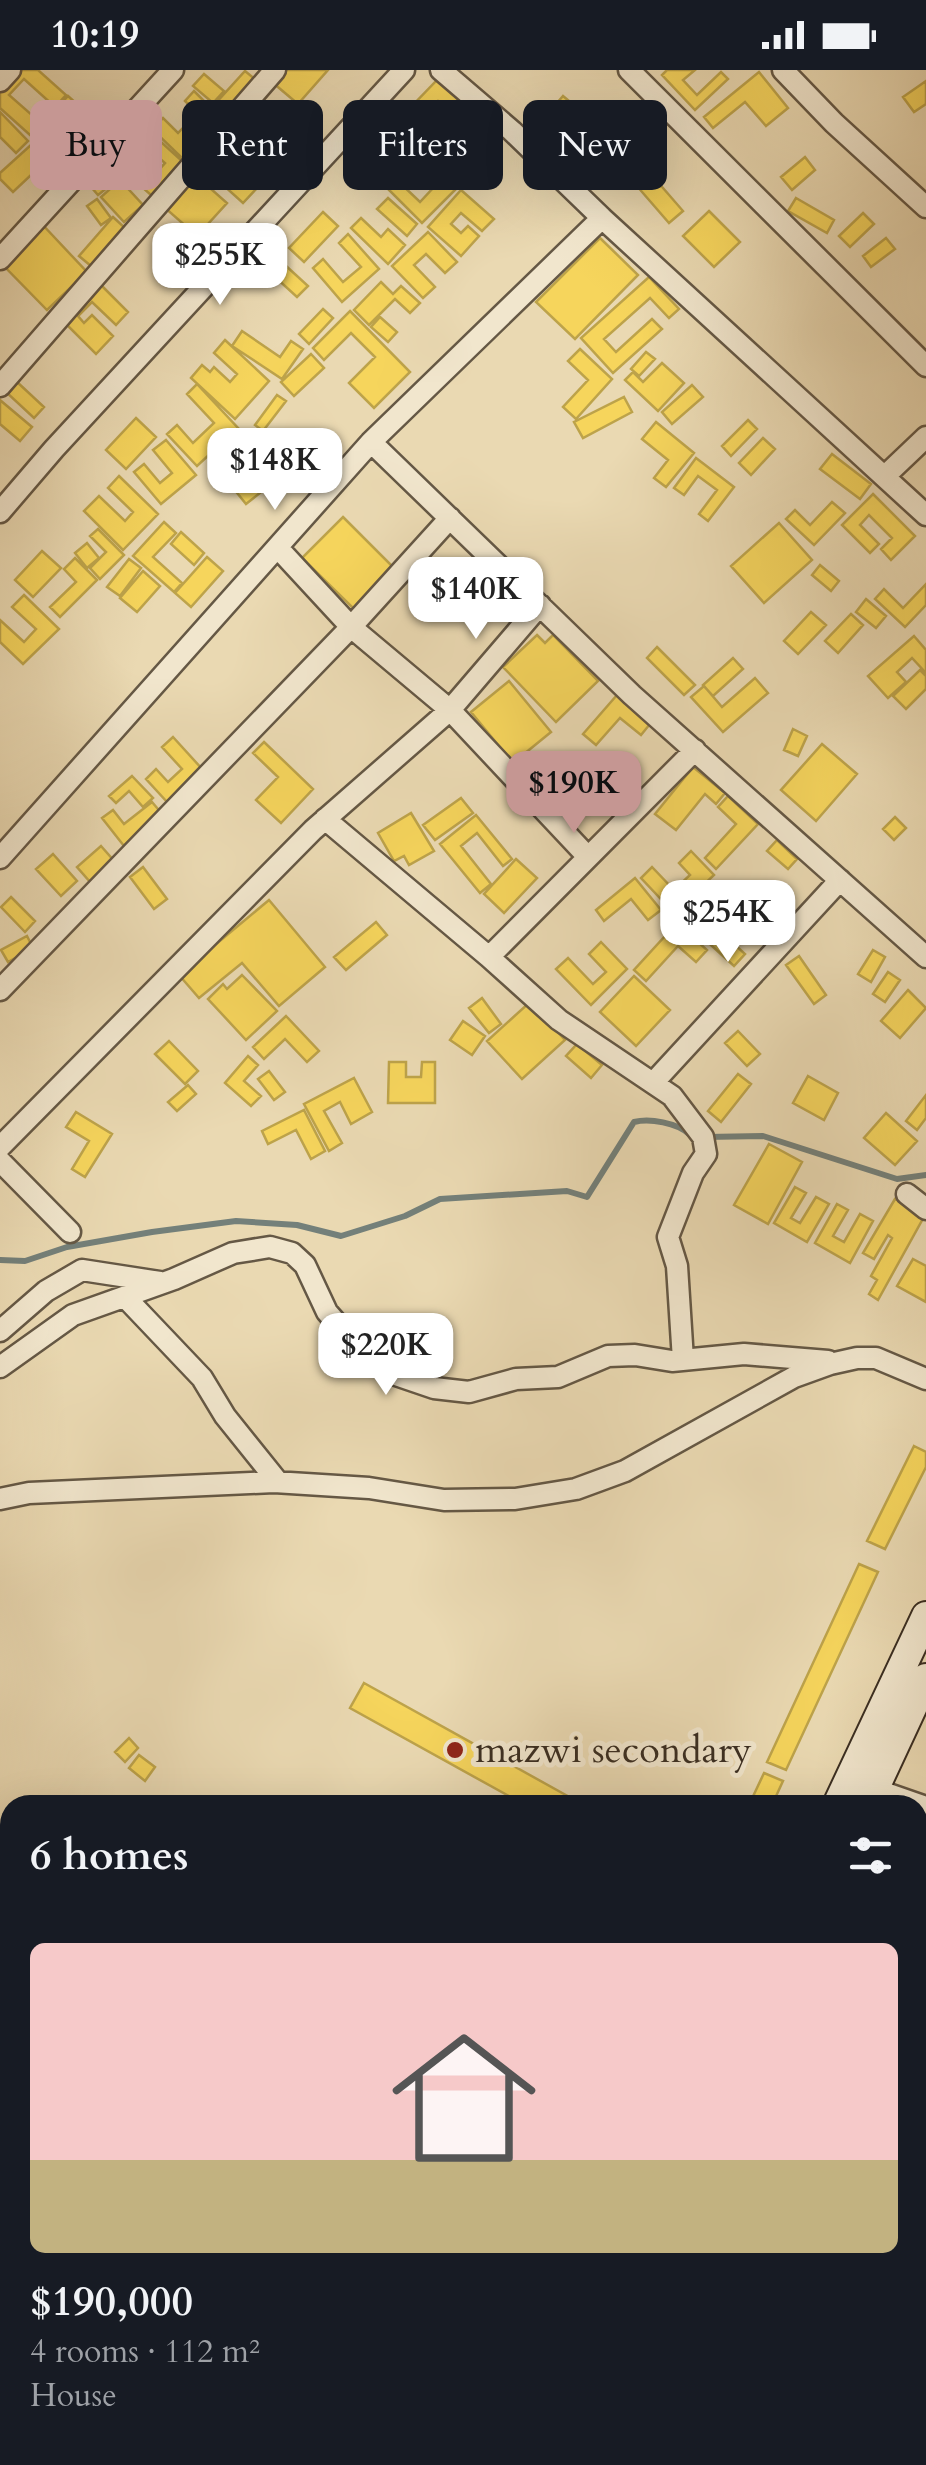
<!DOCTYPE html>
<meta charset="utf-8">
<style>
:root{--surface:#171b24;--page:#242831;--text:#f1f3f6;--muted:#9ea1a6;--line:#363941;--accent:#c59692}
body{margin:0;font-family:Cardo,serif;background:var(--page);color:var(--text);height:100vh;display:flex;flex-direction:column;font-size:38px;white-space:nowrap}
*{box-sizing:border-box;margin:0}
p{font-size:32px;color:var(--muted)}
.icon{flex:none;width:55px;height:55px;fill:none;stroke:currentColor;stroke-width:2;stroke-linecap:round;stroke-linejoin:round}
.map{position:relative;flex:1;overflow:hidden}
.side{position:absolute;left:0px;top:1725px;width:928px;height:670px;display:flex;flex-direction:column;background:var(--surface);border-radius:30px 30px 0 0;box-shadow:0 10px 40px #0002}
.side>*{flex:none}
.top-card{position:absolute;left:30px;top:30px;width:868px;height:90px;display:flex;gap:20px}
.price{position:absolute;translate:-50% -85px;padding:0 22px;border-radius:20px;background:#fff;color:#222;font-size:32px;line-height:65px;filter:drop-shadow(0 2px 5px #0008)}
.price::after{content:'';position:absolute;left:50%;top:60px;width:30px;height:22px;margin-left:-15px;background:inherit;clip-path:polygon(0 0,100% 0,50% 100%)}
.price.selected{background:var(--accent);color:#111}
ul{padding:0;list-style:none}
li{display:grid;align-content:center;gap:20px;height:530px;padding:0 30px}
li+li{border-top:2px solid var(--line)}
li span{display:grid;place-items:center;height:310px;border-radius:15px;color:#555}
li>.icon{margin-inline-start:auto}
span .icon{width:180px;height:180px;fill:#fffc;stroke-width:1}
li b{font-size:42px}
h2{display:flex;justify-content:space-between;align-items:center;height:120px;padding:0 30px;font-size:42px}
.chip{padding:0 35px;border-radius:15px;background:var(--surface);box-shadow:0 10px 40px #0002;font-size:35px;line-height:90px}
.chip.selected{background:var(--accent);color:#111}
.status{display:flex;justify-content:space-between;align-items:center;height:70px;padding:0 50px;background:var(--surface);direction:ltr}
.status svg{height:28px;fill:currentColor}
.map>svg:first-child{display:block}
</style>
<div class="status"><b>10:19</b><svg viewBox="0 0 49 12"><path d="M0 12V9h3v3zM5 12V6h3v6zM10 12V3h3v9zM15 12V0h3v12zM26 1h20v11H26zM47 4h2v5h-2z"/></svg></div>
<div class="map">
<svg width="926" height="2395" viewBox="0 0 926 2395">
<rect width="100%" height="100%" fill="#ead9b2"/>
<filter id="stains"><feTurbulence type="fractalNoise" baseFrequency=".002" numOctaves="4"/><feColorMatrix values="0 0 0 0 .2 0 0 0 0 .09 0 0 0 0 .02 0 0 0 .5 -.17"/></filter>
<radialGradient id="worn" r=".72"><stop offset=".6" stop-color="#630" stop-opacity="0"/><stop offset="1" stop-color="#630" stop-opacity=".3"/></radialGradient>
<path fill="#f6d55c" stroke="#bda34a" stroke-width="2.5" d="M 15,0 L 38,0 L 66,25 L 55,37 L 24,9 L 9,25 L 41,53 L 30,65 L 0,38 L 0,17 Z
M 282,0 L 328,0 L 298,34 L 272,12 Z
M 667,0 L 695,0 L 683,10 L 697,25 L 721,2 L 728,9 L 695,40 L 662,5 Z
M 245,1 L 256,10 L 225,44 L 215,34 Z
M 759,2 L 788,38 L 766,56 L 745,32 L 713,58 L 704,47 Z
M 204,4 L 224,21 L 213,33 L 193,16 Z
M 438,9 L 499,67 L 488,79 L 438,31 L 422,48 L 411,37 Z
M 926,11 L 926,34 L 914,42 L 903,27 Z
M 194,21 L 222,49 L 183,89 L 152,59 L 163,48 L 178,63 L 197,43 L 185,31 Z
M 68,26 L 89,45 L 54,83 L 33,64 Z
M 563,26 L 601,58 L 581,81 L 543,49 Z
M 0,42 L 28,71 L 16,83 L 0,67 Z
M 236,55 L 264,84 L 251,96 L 233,76 L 211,97 L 202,87 Z
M 149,61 L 182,91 L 151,125 L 143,118 L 165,93 L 140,71 Z
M 610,62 L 643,98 L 622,118 L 588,81 Z
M 32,74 L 47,90 L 13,122 L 0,109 L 0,103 Z
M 134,80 L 151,109 L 137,117 L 120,89 Z
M 417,81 L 456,119 L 422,153 L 388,119 L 397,110 L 420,132 L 433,118 L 406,92 Z
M 105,82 L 123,105 L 98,125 L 79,103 Z
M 805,87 L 815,100 L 792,120 L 781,107 Z
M 237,98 L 258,117 L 243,133 L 222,114 Z
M 650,103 L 683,141 L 669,153 L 636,115 Z
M 194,104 L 227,133 L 197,166 L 164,137 Z
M 120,110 L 143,135 L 124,152 L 101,127 Z
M 461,120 L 494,149 L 482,161 L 461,143 L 451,154 L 461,163 L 468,156 L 479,166 L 461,186 L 428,157 Z
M 388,128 L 417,154 L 407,166 L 377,139 Z
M 796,128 L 834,150 L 827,163 L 788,141 Z
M 97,129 L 111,148 L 101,155 L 87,136 Z
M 709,141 L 740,172 L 714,197 L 683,166 Z
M 323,142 L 338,156 L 304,192 L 289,178 Z
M 863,143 L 874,154 L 850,177 L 839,166 Z
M 113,147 L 125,158 L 91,196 L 79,186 Z
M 361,148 L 381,167 L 388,159 L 405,175 L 388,194 L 351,158 Z
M 40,152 L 87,202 L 47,240 L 0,192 Z
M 428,162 L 457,192 L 445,203 L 426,184 L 414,195 L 435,217 L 423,228 L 392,196 Z
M 348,164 L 379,199 L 342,232 L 313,198 L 323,189 L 343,212 L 361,197 L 339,173 Z
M 600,168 L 638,205 L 575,269 L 536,232 Z
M 886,168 L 895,179 L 871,197 L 863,186 Z
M 285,195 L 308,216 L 297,227 L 274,206 Z
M 649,207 L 679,239 L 669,248 L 650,228 L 604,269 L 616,282 L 652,249 L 662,259 L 613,303 L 581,268 Z
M 381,212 L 393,224 L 401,216 L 420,233 L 410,243 L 395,229 L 369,255 L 354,240 Z
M 99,213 L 128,242 L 116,255 L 92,232 L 78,246 L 84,253 L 92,245 L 113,266 L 96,284 L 62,250 Z
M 323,239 L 333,248 L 309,274 L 299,264 Z
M 350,241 L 410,302 L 374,338 L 349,313 L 375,287 L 351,263 L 324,290 L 313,278 Z
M 380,247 L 397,262 L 388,272 L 371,257 Z
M 242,261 L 280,287 L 291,271 L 303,279 L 282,309 L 232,276 Z
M 225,270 L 269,311 L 235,349 L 191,308 L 202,295 L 210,302 L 214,297 L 230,312 L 237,304 L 214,283 Z
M 580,279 L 612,309 L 576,349 L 563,337 L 588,310 L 568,291 Z
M 646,282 L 655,289 L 639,306 L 631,299 Z
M 311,284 L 324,298 L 294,326 L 281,312 Z
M 662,293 L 684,313 L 658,341 L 625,310 L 633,302 L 643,312 Z
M 16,311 L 44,337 L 34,348 L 6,322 Z
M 197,314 L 238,358 L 197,396 L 167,364 L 177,355 L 193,373 L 214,353 L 187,324 Z
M 692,315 L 703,327 L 672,354 L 662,342 Z
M 277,325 L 286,331 L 263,361 L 255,355 Z
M 624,327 L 632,342 L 583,368 L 574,352 Z
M 0,330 L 32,357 L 20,371 L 0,354 Z
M 136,348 L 156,367 L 126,399 L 106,380 Z
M 748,350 L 757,359 L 731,386 L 722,376 Z
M 656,352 L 694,383 L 666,417 L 654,408 L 668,390 L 642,369 Z
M 251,362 L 285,403 L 246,434 L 213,393 Z
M 763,368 L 775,379 L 751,405 L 739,393 Z
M 166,370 L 196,405 L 161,434 L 134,402 L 144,394 L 160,413 L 172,403 L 153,380 Z
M 832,384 L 871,414 L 860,429 L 820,399 Z
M 696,388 L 734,417 L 708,451 L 699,444 L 717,420 L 698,406 L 684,425 L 674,418 Z
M 119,406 L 158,444 L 123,480 L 84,441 L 99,426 L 125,451 L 133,442 L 108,418 Z
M 873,424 L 915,466 L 891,490 L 881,479 L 892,468 L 869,445 L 860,455 L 879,474 L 870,483 L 842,455 Z
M 832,432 L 845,443 L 814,475 L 786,449 L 795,440 L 810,455 Z
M 343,447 L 396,500 L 355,540 L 302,488 Z
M 164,452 L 176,463 L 153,487 L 182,513 L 174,522 L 133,486 Z
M 779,453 L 812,490 L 764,533 L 731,496 Z
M 98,459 L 124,485 L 100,509 L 90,498 L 106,482 L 90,466 Z
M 181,462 L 204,483 L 194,495 L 171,474 Z
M 87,473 L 99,488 L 87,498 L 75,483 Z
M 42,481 L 61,498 L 33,527 L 15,510 Z
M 207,487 L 223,501 L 191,537 L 175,523 Z
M 75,488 L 97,510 L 60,547 L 50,537 L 76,512 L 64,499 Z
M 129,489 L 141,498 L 120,526 L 107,517 Z
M 820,495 L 839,511 L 831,521 L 812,505 Z
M 143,501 L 160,516 L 137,542 L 120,528 Z
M 926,514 L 926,535 L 905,557 L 875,529 L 884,519 L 903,538 Z
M 24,525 L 59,559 L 23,594 L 0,572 L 0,550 L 24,572 L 36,559 L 12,537 Z
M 866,529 L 886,546 L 876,558 L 856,542 Z
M 811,542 L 826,555 L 798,584 L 784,571 Z
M 851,544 L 863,555 L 838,583 L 825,571 Z
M 537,565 L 545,573 L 553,565 L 598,611 L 556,652 L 503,597 Z
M 914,566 L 926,580 L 926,603 L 912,588 L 897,602 L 906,612 L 888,628 L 868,606 Z
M 657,577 L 695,615 L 684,625 L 647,588 Z
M 733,588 L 743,599 L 713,626 L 703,615 Z
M 920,600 L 926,606 L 926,619 L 906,639 L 893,626 Z
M 755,608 L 768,623 L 723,662 L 691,627 L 704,616 L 722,637 Z
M 509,611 L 551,662 L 513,693 L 471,642 Z
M 617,625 L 650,654 L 641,665 L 620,648 L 596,675 L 583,664 Z
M 793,659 L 807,666 L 798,686 L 784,680 Z
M 173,667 L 203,700 L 168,733 L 146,709 L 156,699 L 168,712 L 182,699 L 162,677 Z
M 264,672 L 313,719 L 281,753 L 256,730 L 278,707 L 253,683 Z
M 822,674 L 857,704 L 816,751 L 781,720 Z
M 693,697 L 725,723 L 716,734 L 705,724 L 676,760 L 655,744 Z
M 132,706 L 153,728 L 143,737 L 129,721 L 116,733 L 109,726 Z
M 728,726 L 758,754 L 716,799 L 705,788 L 736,754 L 718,737 Z
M 461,728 L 473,743 L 435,770 L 423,755 Z
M 152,732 L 163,745 L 124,776 L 102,748 L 113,740 L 124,754 Z
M 411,743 L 434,781 L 409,795 L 404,786 L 394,791 L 378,763 Z
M 476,745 L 512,789 L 503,796 L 477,763 L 461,776 L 491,814 L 480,823 L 440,774 Z
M 895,747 L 906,758 L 894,770 L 883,759 Z
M 777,770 L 797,789 L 788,799 L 767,781 Z
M 101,776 L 115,792 L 91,813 L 77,797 Z
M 691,781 L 714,805 L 674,843 L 641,808 L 652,797 L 674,820 L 690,805 L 679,793 Z
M 53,784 L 77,811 L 61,826 L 36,799 Z
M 516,789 L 537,808 L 504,843 L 484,824 Z
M 143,797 L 167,829 L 154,839 L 130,807 Z
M 635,808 L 661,840 L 648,850 L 631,829 L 604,851 L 596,840 Z
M 716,812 L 768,860 L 760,869 L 747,857 L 733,873 L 745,884 L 734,896 L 682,849 Z
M 11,827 L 35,851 L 25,862 L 1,837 Z
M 269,830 L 325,897 L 279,936 L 242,893 L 199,928 L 179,905 Z
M 376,852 L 387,865 L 346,900 L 334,887 Z
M 677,853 L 707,880 L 696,892 L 678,876 L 646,911 L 634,900 Z
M 27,866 L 33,878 L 8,892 L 1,880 Z
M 601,872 L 627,899 L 591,935 L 556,899 L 568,888 L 593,914 L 606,902 L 589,884 Z
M 873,880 L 885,887 L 871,912 L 858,904 Z
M 799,886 L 826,925 L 814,934 L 786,895 Z
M 888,902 L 900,910 L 885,932 L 873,924 Z
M 242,905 L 277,941 L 246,970 L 208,929 L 223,914 L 227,919 Z
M 634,906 L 670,940 L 636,976 L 600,942 Z
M 908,920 L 926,938 L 900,968 L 881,951 Z
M 482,928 L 501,954 L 489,963 L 469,938 Z
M 530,932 L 565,970 L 522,1009 L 487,971 Z
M 286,946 L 319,981 L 307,992 L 285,969 L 264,989 L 253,977 Z
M 463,951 L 485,966 L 472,985 L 450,970 Z
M 738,961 L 760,984 L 747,996 L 725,973 Z
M 169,971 L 198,1001 L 185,1014 L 155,984 Z
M 577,974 L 602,995 L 591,1008 L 566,986 Z
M 248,986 L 258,995 L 244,1011 L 261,1026 L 251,1036 L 225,1013 Z
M 389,992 L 406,992 L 406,1007 L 421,1007 L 422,992 L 435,992 L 435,1033 L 388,1033 Z
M 269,1001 L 285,1022 L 274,1030 L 258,1009 Z
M 738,1004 L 751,1014 L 721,1052 L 708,1041 Z
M 808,1006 L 838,1023 L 824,1050 L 793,1033 Z
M 354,1008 L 372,1042 L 351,1054 L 340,1032 L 324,1041 L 342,1073 L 329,1081 L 304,1034 Z
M 188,1015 L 196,1024 L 177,1041 L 168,1032 Z
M 926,1025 L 926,1048 L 917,1060 L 906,1051 Z
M 304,1040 L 325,1081 L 311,1089 L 296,1060 L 268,1074 L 262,1061 Z
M 76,1042 L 112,1064 L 85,1107 L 72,1099 L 89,1071 L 66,1057 Z
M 886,1043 L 917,1071 L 895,1095 L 864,1068 Z
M 769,1074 L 802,1092 L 768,1154 L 734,1135 Z
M 795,1117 L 806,1123 L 791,1148 L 800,1153 L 816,1127 L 829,1134 L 807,1172 L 774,1153 Z
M 895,1129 L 925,1145 L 878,1230 L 869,1224 L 877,1210 L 871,1206 L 892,1168 L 888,1165 L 874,1189 L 863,1183 Z
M 837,1134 L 848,1140 L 833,1166 L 844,1172 L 860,1144 L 873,1151 L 850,1193 L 815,1173 Z
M 913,1189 L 926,1196 L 926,1232 L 897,1216 Z
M 914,1376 L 926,1382 L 926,1397 L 885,1479 L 867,1471 Z
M 859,1494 L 878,1502 L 786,1700 L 767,1692 Z
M 364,1613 L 582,1734 L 525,1735 L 350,1638 Z
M 129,1668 L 138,1678 L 125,1692 L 115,1682 Z
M 139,1685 L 155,1697 L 145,1711 L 129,1698 Z
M 764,1703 L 783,1711 L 772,1735 L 749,1735 Z
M 918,1957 L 926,1961 L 926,1989 L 918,2005 Z
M 918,2054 L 926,2059 L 926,2094 L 920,2105 Z
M 0,2178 L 10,2185 L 10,2224 L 4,2220 L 6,2213 L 0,2209 Z
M 827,2385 L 883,2385 L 899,2395 L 843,2395 Z"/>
<path fill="#5aae61" stroke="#50874e" stroke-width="2.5" d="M 926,1837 L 926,1896 L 918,1892 L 918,1853 Z"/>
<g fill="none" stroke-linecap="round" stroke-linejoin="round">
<path stroke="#74807a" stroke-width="6" d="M 706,1067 L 763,1066 L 897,1109 L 926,1105
M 0,1190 L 25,1191 L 67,1177 L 152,1162 L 236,1151 L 297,1155 L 341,1166 L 405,1146 L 440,1129 L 567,1121 L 587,1127 L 634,1052 C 650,1048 677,1053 689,1064"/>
<g stroke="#655845" stroke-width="25">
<path id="street" d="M 441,0 L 512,61 L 602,148 L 926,445
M 629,0 L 926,296
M 783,0 L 834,53 L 926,137
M 0,11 L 10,0
M 0,189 L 173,0
M 0,316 L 275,0
M 371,372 L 632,625 L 926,887
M 885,406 L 926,367
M 0,442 L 54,379 L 404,0
M 278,478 L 351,557 L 450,640 L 588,787
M 325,749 L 489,887 L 559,950 L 672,1026 L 703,1067 L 706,1084 L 693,1103 L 668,1167 L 677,1196 L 683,1290
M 0,788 L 371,372 L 602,148
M 489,887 L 695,680
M 0,920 L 351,557 L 450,448
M 653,1013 L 840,810
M 0,1077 L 313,760 L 450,640 L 540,535
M 0,1091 L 70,1162
M 907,1124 L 926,1139
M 125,1227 L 202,1308 L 225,1346 L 278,1412
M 0,1261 L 46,1221 L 82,1200 L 160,1212
M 0,1297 L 73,1245 L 174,1209 L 233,1183 L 270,1177 L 292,1183 L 305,1195 L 327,1242 L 356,1275 L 390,1303 L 434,1318 L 469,1322 L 516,1309 L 558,1307 L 608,1286 L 635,1285 L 672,1291 L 744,1284 L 828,1291
M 0,1429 L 29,1423 L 274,1412 L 369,1418 L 444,1430 L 515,1429 L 576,1419 L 625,1401 L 794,1307 L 830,1294 L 857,1288 L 876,1288 L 926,1309
M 874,1719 L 926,1737
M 0,1857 L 10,1866
M 918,1949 L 926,1953"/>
</g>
<g stroke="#392d21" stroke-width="32">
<path id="secondary" d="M 837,1735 L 926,1546
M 867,1735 L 926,1608
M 704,2385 L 723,2395
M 756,2385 L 775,2395
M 525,2395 L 529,2385
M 556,2395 L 561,2385"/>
</g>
<use href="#street" stroke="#f1e6cd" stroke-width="20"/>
<use href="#secondary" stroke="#f1e6cd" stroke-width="28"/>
</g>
<circle fill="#8f2418" stroke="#f1e6cd" stroke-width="4" cx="455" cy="1680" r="10"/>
<g text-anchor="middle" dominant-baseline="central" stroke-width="10" stroke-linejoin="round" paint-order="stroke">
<g font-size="38" fill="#392d21" stroke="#f1e6cd" text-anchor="start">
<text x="475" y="1680">mazwi secondary</text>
</g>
</g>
<rect width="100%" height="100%" filter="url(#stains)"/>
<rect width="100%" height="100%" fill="url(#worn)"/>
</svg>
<b class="price" style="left:220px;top:238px">$255K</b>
<b class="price" style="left:275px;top:443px">$148K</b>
<b class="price" style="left:476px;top:572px">$140K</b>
<b class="price selected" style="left:574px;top:766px">$190K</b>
<b class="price" style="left:728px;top:895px">$254K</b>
<b class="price" style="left:386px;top:1328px">$220K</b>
<div class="top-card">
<a class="chip selected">Buy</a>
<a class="chip">Rent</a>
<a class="chip">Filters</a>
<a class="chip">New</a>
</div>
<section class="side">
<h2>6 homes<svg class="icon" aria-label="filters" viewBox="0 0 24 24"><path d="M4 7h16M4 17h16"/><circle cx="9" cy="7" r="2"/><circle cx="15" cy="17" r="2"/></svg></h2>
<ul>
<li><span style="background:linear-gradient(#f6c9c9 70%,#c2b280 0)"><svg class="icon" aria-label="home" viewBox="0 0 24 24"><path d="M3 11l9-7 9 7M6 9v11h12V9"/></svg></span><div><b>$190,000</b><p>4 rooms · 112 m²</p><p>House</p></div></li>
</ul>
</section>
</div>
